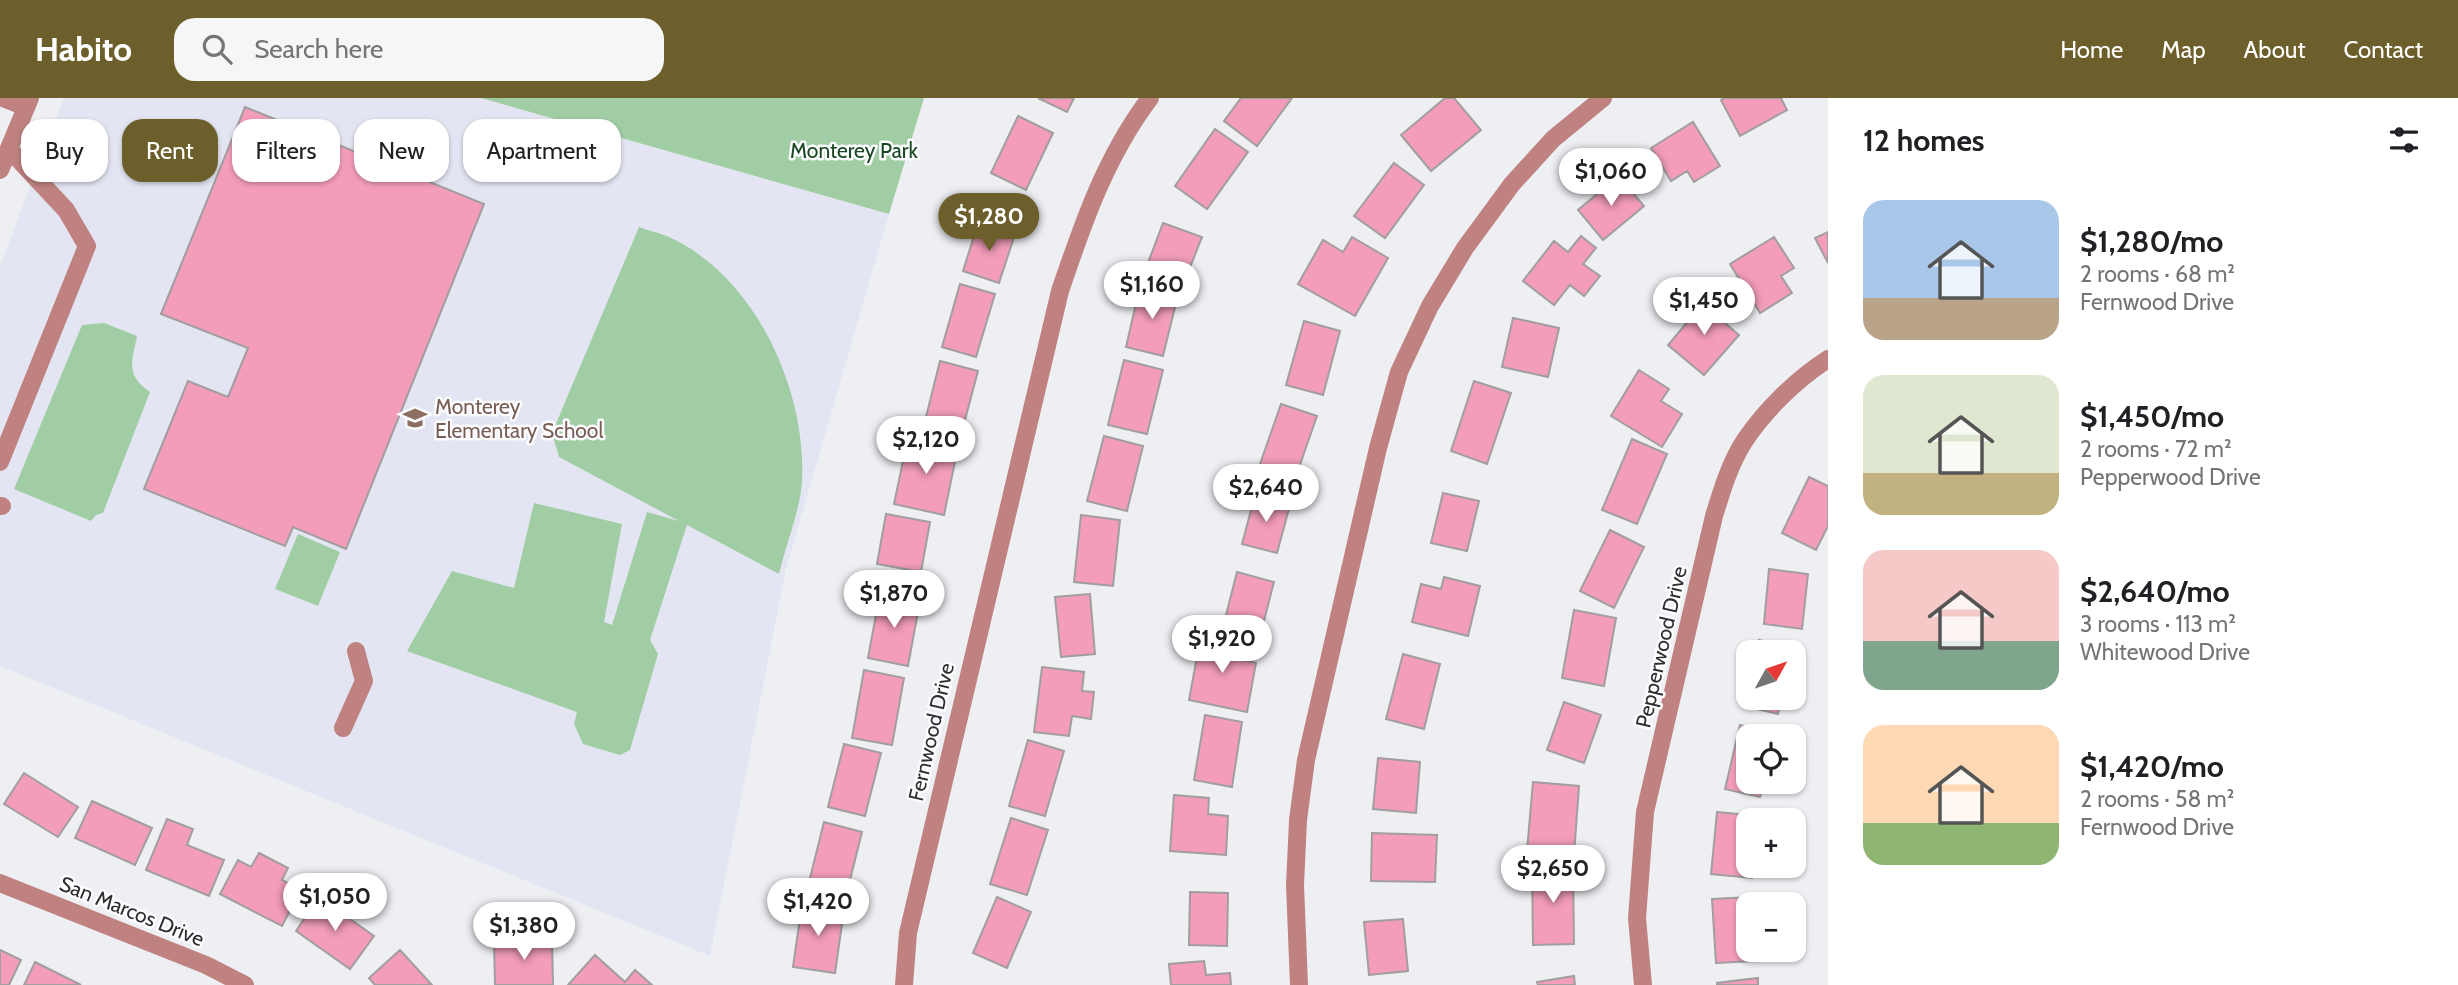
<!DOCTYPE html>
<meta charset="utf-8">
<style>
:root{--surface:#fff;--page:#f6f6f6;--text:#202124;--muted:#757577;--accent:#6d5f2c}
body{margin:0;font-family:Cabin,sans-serif;background:var(--page);color:var(--text);height:100vh;display:flex;flex-direction:column;font-size:26px;white-space:nowrap}
*{box-sizing:border-box;margin:0}
p{font-size:23px;color:var(--muted)}
.icon{flex:none;width:38px;height:38px;fill:none;stroke:currentColor;stroke-width:2;stroke-linecap:round;stroke-linejoin:round}
.map{position:relative;flex:1;overflow:hidden}
.panel{display:flex;flex-direction:column;background:var(--surface);width:630px}
.panel>*{flex:none}
.top-card{position:absolute;left:21px;top:21px;width:665px;height:63px;display:flex;gap:14px}
.needle{width:46px;rotate:50deg}
.buttons{position:absolute;left:1736px;top:542px;display:grid;gap:14px}
.buttons a{display:grid;place-items:center;width:70px;height:70px;border-radius:14px;background:var(--surface);box-shadow:0 2px 5px #0004;font-size:35px}
.price{position:absolute;translate:-50% -60px;padding:0 16px;border-radius:24px;background:#fff;color:#222;font-size:23px;line-height:46px;filter:drop-shadow(0 2px 4px #0008)}
.price::after{content:'';position:absolute;left:50%;top:42px;width:21px;height:16px;margin-left:-10px;background:inherit;clip-path:polygon(0 0,100% 0,50% 100%)}
.price.on{background:var(--accent);color:#fff}
ul{padding:0;list-style:none}
li{display:flex;align-items:center;gap:21px;height:175px;padding:0 35px}
li span{display:grid;place-items:center;flex:none;width:196px;height:140px;border-radius:21px;color:#555}
li>.icon{margin-inline-start:auto}
span .icon{width:84px;height:84px;fill:#fffc;stroke-width:1}
li b{font-size:30px}
h2{display:flex;justify-content:space-between;align-items:center;height:84px;padding:0 35px;font-size:30px}
.pill{padding:0 24px;border-radius:21px;background:var(--surface);box-shadow:0 2px 5px #0004;font-size:24px;line-height:63px}
.pill.on{background:var(--accent);color:#fff}
header{display:flex;align-items:center;gap:42px;box-sizing:border-box;height:98px;padding:0 35px;background:var(--accent);color:#fff}
header strong{font-size:33px}
nav{display:flex;gap:38px;margin-inline-start:auto;font-size:24px}
.search{width:490px;height:63px;background:var(--page);display:flex;align-items:center;gap:18px;box-sizing:border-box;padding:0 24px;border-radius:21px;color:var(--muted);font-size:26px}
main{display:flex;flex:1;min-height:0}
.map>svg:first-child{display:block}
</style>
<header>
<strong>Habito</strong>
<div class="search"><svg class="icon" aria-label="search" viewBox="0 0 24 24"><circle cx="10" cy="10" r="6"/><path d="M15 15l6 6"/></svg>Search here</div>
<nav><a>Home</a><a>Map</a><a>About</a><a>Contact</a></nav>
</header>
<main>
<div class="map">
<svg width="1828" height="887" viewBox="0 0 1828 887">
<rect width="100%" height="100%" fill="#eeeff3"/>
<path fill="#e3e6f2" d="M 64,0 L 481,0 L 889,116 L 786,471 L 710,858 L 0,568 L 0,168 Z"/>
<path fill="#a1cda5" d="M 481,0 L 924,0 L 889,116 Z
M 639,129 C 649,133 660,135 669,139 C 755,178 807,292 802,383 C 800,414 786,445 779,476 L 687,427 L 650,542 L 658,556 L 630,652 L 620,657 L 583,646 L 574,626 L 577,614 L 407,553 L 452,473 L 514,490 L 534,405 L 622,426 L 604,524 L 612,527 L 647,414 L 679,423 L 559,359 L 552,335 Z
M 104,225 L 137,238 C 132,264 125,277 150,294 L 103,415 L 96,417 L 91,423 L 14,391 L 82,227 Z
M 298,436 L 340,454 L 318,508 L 275,491 Z"/>
<path fill="#f39dba" stroke="#a29d9e" stroke-width="2" d="M 1038,0 L 1074,0 L 1067,14 Z
M 1241,0 L 1292,0 L 1257,48 L 1224,23 Z
M 1445,0 L 1454,0 L 1481,32 L 1431,73 L 1401,37 Z
M 1724,0 L 1781,0 L 1787,12 L 1740,38 L 1721,2 Z
M 245,9 L 484,106 L 346,451 L 293,429 L 285,448 L 144,391 L 188,283 L 228,299 L 248,250 L 161,216 Z
M 1018,18 L 1053,35 L 1026,92 L 991,75 Z
M 1693,24 L 1720,68 L 1694,84 L 1687,73 L 1671,83 L 1651,50 Z
M 1215,31 L 1248,54 L 1207,111 L 1175,88 Z
M 1394,65 L 1424,87 L 1385,140 L 1354,118 Z
M 1619,78 L 1644,108 L 1603,142 L 1578,112 Z
M 978,125 L 1015,136 L 999,185 L 963,173 Z
M 1163,125 L 1202,139 L 1183,187 L 1145,173 Z
M 1828,134 L 1828,165 L 1815,140 Z
M 1581,138 L 1596,150 L 1583,166 L 1600,178 L 1584,198 L 1570,187 L 1554,207 L 1523,183 L 1554,143 L 1568,154 Z
M 1352,139 L 1388,160 L 1355,218 L 1298,186 L 1323,142 L 1343,154 Z
M 1774,139 L 1794,170 L 1781,178 L 1792,195 L 1760,215 L 1730,166 Z
M 960,186 L 995,196 L 976,259 L 942,249 Z
M 1140,188 L 1178,197 L 1163,258 L 1126,249 Z
M 1715,191 L 1723,198 L 1711,213 L 1739,237 L 1704,277 L 1668,247 Z
M 1513,220 L 1559,230 L 1548,279 L 1502,269 Z
M 1304,223 L 1340,233 L 1323,297 L 1286,287 Z
M 1124,262 L 1163,272 L 1147,336 L 1108,327 Z
M 940,263 L 978,273 L 961,337 L 924,327 Z
M 1639,272 L 1669,291 L 1661,303 L 1682,316 L 1662,349 L 1611,318 Z
M 1474,283 L 1511,295 L 1487,366 L 1451,353 Z
M 1281,306 L 1317,318 L 1295,381 L 1259,369 Z
M 1104,338 L 1143,348 L 1127,413 L 1087,403 Z
M 908,339 L 958,349 L 944,417 L 894,406 Z
M 1632,341 L 1667,356 L 1637,426 L 1602,412 Z
M 1809,379 L 1828,388 L 1828,428 L 1816,452 L 1782,435 Z
M 1443,395 L 1479,403 L 1467,453 L 1431,445 Z
M 1255,397 L 1290,407 L 1277,455 L 1242,446 Z
M 886,416 L 930,424 L 921,474 L 877,466 Z
M 1081,417 L 1120,422 L 1113,488 L 1074,484 Z
M 1610,432 L 1644,449 L 1614,510 L 1580,493 Z
M 1769,471 L 1808,476 L 1802,531 L 1764,526 Z
M 1237,474 L 1274,484 L 1261,534 L 1224,525 Z
M 1444,479 L 1480,488 L 1468,538 L 1412,524 L 1421,486 L 1441,491 Z
M 880,495 L 920,503 L 908,568 L 868,560 Z
M 1090,496 L 1095,556 L 1061,559 L 1055,499 Z
M 1574,512 L 1616,520 L 1604,588 L 1562,580 Z
M 1201,537 L 1238,544 L 1235,560 L 1256,565 L 1247,614 L 1189,602 Z
M 1759,542 L 1793,550 L 1792,555 L 1756,555 Z
M 1403,556 L 1440,566 L 1424,631 L 1386,621 Z
M 1042,569 L 1084,574 L 1082,593 L 1094,594 L 1091,621 L 1072,618 L 1069,638 L 1034,634 Z
M 864,572 L 904,580 L 892,647 L 852,640 Z
M 1748,590 L 1748,600 L 1782,600 L 1778,616 L 1744,608 Z
M 1564,604 L 1601,617 L 1584,665 L 1547,652 Z
M 1205,617 L 1242,624 L 1232,689 L 1194,682 Z
M 1740,627 L 1775,636 L 1774,639 L 1748,639 L 1748,684 L 1764,684 L 1760,699 L 1725,691 Z
M 1028,642 L 1064,653 L 1045,718 L 1009,708 Z
M 844,646 L 881,655 L 865,718 L 828,709 Z
M 1378,660 L 1420,664 L 1416,715 L 1373,711 Z
M 24,675 L 78,709 L 58,739 L 4,706 Z
M 1533,684 L 1579,688 L 1574,757 L 1527,753 Z
M 1174,697 L 1209,700 L 1208,716 L 1228,718 L 1226,757 L 1170,753 Z
M 92,703 L 152,730 L 135,767 L 75,740 Z
M 1717,714 L 1758,718 L 1757,723 L 1748,723 L 1748,768 L 1753,768 L 1752,780 L 1711,776 Z
M 1011,720 L 1048,732 L 1027,797 L 990,786 Z
M 167,721 L 193,731 L 187,747 L 224,762 L 209,798 L 146,772 Z
M 824,724 L 862,734 L 846,798 L 808,788 Z
M 1372,735 L 1437,737 L 1435,784 L 1371,783 Z
M 259,755 L 288,770 L 282,782 L 301,792 L 282,828 L 220,796 L 238,762 L 251,769 Z
M 1532,767 L 1573,767 L 1574,846 L 1533,847 Z
M 1190,794 L 1228,795 L 1227,848 L 1189,847 Z
M 319,799 L 374,838 L 350,871 L 296,833 Z
M 997,799 L 1031,814 L 1007,870 L 973,855 Z
M 1751,799 L 1751,807 L 1748,807 L 1748,852 L 1754,852 L 1755,863 L 1716,865 L 1712,801 Z
M 802,806 L 844,812 L 835,875 L 793,869 Z
M 1403,821 L 1408,873 L 1369,877 L 1364,824 Z
M 552,840 L 553,887 L 495,887 L 494,842 Z
M 0,852 L 21,862 L 9,887 L 0,887 Z
M 400,852 L 432,887 L 375,887 L 369,880 Z
M 595,857 L 625,884 L 635,872 L 652,887 L 568,887 Z
M 1204,863 L 1206,877 L 1230,875 L 1231,887 L 1171,887 L 1169,866 Z
M 35,864 L 81,887 L 24,887 Z
M 1574,878 L 1575,887 L 1538,887 L 1537,884 Z
M 1758,880 L 1758,887 L 1717,887 L 1717,885 Z"/>
<g fill="none" stroke-linecap="round" stroke-linejoin="round">
<path stroke="#bf8280" stroke-width="18" d="M 3,0 L 26,9
M 0,72 L 30,0
M 0,364 L 87,148 L 66,112 L 9,51
M 0,408 L 2,408
M 343,630 L 364,583 L 356,553
M 0,785 L 206,867 L 245,887
M 904,887 L 908,835 L 1060,193 C 1083,125 1106,58 1150,0
M 1299,887 L 1295,787 L 1298,722 L 1306,662 L 1378,350 L 1399,274 L 1430,208 L 1465,150 L 1512,86 L 1553,41 L 1603,0
M 1643,887 L 1637,820 L 1645,714 L 1714,418 C 1722,392 1730,365 1745,342 C 1766,311 1797,281 1828,261"/>
</g>
<defs>
<g id="school-bare" transform="scale(1.89)"><path d="M0-5L7-2L0 1L-7-2ZM-4 1L0 2.5L4 1V4Q0 6-4 4Z" fill="#8d6e63" stroke="#fcfcff" stroke-width="2.5" paint-order="stroke"/></g>
</defs>
<g fill-rule="evenodd">
<use href="#school-bare" x="415" y="320"/>
</g>
<g text-anchor="middle" dominant-baseline="central" stroke-width="5" stroke-linejoin="round" paint-order="stroke">
<g font-size="21" fill="#184721" stroke="#fcfcff">
<text x="854" y="52">Monterey Park</text>
</g>
<g font-size="21" fill="#785e54" stroke="#fcfcff" text-anchor="start">
<text x="435" y="308">Monterey<tspan x="435" dy="24">Elementary School</tspan></text>
</g>
<g font-size="21" fill="#2e2e30" stroke="#fcfcff">
<text transform="translate(1661 549) rotate(-77)">Pepperwood Drive</text>
<text transform="translate(931 634) rotate(-77)">Fernwood Drive</text>
<text transform="translate(132 813) rotate(22)">San Marcos Drive</text>
</g>
</g>
</svg>
<div class="buttons">
<a><svg class="needle" viewBox="-14 -14 28 28"><path d="M0-13l5 13h-10z" fill="#e53935"/><path d="M0 13l5-13h-10z" fill="#757577"/></svg></a>
<a><svg class="icon" aria-label="locate" viewBox="0 0 24 24"><circle cx="12" cy="12" r="6"/><path d="M12 2v4M12 18v4M2 12h4M18 12h4"/></svg></a>
<a>+</a>
<a>−</a>
</div>
<b class="price" style="left:1611px;top:110px">$1,060</b>
<b class="price on" style="left:989px;top:155px">$1,280</b>
<b class="price" style="left:1152px;top:223px">$1,160</b>
<b class="price" style="left:1704px;top:239px">$1,450</b>
<b class="price" style="left:926px;top:378px">$2,120</b>
<b class="price" style="left:1266px;top:426px">$2,640</b>
<b class="price" style="left:894px;top:532px">$1,870</b>
<b class="price" style="left:1222px;top:577px">$1,920</b>
<b class="price" style="left:1553px;top:807px">$2,650</b>
<b class="price" style="left:335px;top:835px">$1,050</b>
<b class="price" style="left:818px;top:840px">$1,420</b>
<b class="price" style="left:524px;top:864px">$1,380</b>
<div class="top-card">
<a class="pill">Buy</a>
<a class="pill on">Rent</a>
<a class="pill">Filters</a>
<a class="pill">New</a>
<a class="pill">Apartment</a>
</div>
</div>
<section class="panel">
<h2>12 homes<svg class="icon" aria-label="filters" viewBox="0 0 24 24"><path d="M4 7h16M4 17h16"/><circle cx="9" cy="7" r="2"/><circle cx="15" cy="17" r="2"/></svg></h2>
<ul>
<li><span style="background:linear-gradient(#a9c7e8 70%,#b9a48a 0)"><svg class="icon" aria-label="home" viewBox="0 0 24 24"><path d="M3 11l9-7 9 7M6 9v11h12V9"/></svg></span><div><b>$1,280/mo</b><p>2 rooms · 68 m²</p><p>Fernwood Drive</p></div></li>
<li><span style="background:linear-gradient(#dfe7d0 70%,#c2b280 0)"><svg class="icon" aria-label="home" viewBox="0 0 24 24"><path d="M3 11l9-7 9 7M6 9v11h12V9"/></svg></span><div><b>$1,450/mo</b><p>2 rooms · 72 m²</p><p>Pepperwood Drive</p></div></li>
<li><span style="background:linear-gradient(#f6c9c9 65%,#7fa58c 0)"><svg class="icon" aria-label="home" viewBox="0 0 24 24"><path d="M3 11l9-7 9 7M6 9v11h12V9"/></svg></span><div><b>$2,640/mo</b><p>3 rooms · 113 m²</p><p>Whitewood Drive</p></div></li>
<li><span style="background:linear-gradient(#ffd9b3 70%,#8fb573 0)"><svg class="icon" aria-label="home" viewBox="0 0 24 24"><path d="M3 11l9-7 9 7M6 9v11h12V9"/></svg></span><div><b>$1,420/mo</b><p>2 rooms · 58 m²</p><p>Fernwood Drive</p></div></li>
</ul>
</section>
</main>
